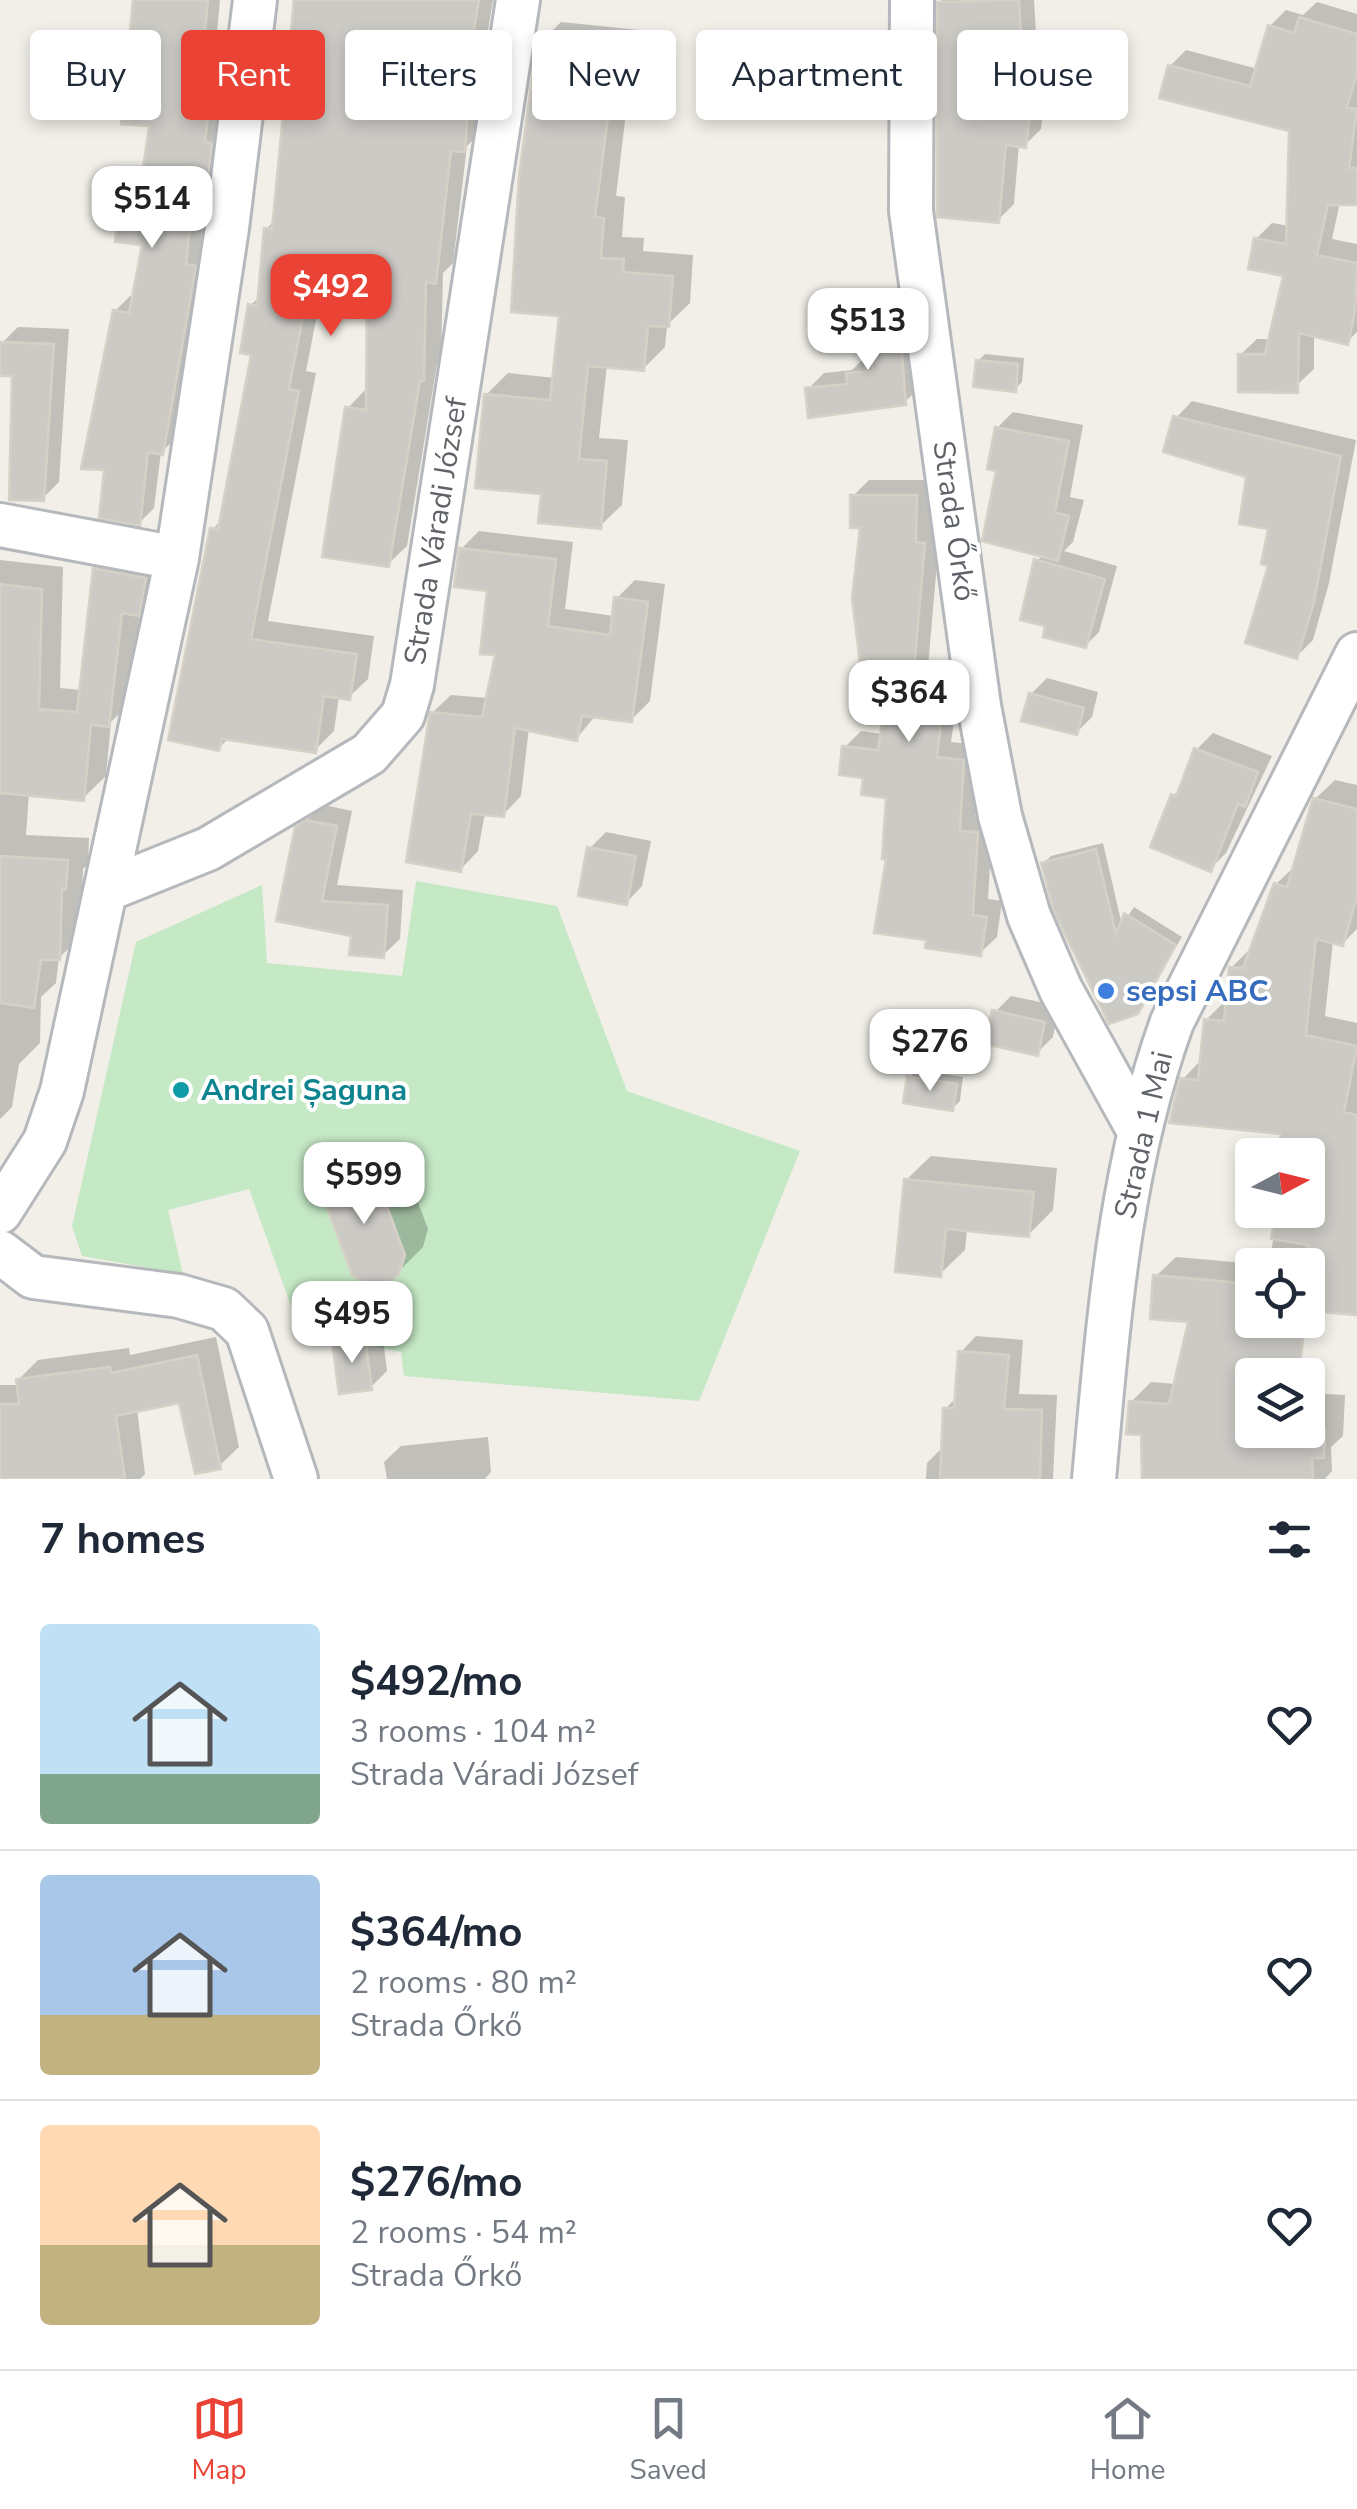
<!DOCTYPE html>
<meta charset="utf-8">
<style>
:root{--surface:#fff;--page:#f6f6f7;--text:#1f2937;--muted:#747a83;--line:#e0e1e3;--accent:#ea4335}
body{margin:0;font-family:"Nunito Sans",sans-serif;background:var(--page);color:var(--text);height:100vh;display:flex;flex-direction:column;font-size:38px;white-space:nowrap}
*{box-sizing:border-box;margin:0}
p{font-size:32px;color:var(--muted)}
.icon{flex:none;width:55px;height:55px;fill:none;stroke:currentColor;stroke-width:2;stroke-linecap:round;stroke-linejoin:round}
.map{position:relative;height:1479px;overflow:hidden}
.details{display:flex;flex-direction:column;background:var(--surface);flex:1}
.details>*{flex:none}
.top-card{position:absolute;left:30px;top:30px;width:1298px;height:90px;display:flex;gap:20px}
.needle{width:65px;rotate:83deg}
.buttons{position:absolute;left:1235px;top:1138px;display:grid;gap:20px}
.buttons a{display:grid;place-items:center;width:90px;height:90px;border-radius:10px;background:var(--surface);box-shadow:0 5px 15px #0003;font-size:50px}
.price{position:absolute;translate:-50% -85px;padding:0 22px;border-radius:20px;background:#fff;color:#222;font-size:32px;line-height:65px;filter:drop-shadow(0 2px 5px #0008)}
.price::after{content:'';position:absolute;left:50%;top:60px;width:30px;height:22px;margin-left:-15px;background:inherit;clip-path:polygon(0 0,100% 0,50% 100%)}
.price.active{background:var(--accent);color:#fff}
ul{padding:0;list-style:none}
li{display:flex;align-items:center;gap:30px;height:250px;padding:0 40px}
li+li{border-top:2px solid var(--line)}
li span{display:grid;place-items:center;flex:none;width:280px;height:200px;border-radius:10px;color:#555}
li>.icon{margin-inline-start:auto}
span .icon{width:120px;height:120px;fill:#fffc;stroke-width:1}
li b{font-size:42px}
h2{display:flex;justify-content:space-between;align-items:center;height:120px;padding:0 40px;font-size:42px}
.chip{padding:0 35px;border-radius:10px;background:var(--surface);box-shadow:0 5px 15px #0003;font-size:35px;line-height:90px}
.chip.active{background:var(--accent);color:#fff}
.menu{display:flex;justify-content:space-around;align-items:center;height:140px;border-top:2px solid var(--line);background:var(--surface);font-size:28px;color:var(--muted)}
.menu a{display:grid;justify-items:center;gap:5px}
.menu .active{color:var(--accent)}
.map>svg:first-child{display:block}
</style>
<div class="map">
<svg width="1357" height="1479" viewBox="0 0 1357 1479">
<rect width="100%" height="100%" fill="#f1efe8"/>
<path fill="#c5e8c5" d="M 416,881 L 557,906 L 627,1091 L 800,1151 L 699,1401 L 404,1376 L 401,1352 L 300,1331 L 249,1189 L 168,1210 L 183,1274 L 82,1256 L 72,1226 L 136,942 L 262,885 L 267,963 L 402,976 Z"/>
<path fill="#0003" fill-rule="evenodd" d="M 135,0 L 228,0 L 220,0 L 213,77 L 224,78 L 222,159 L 209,172 L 200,250 L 210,251 L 178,437 L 161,452 L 154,508 L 139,523 L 115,311 L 130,296 L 135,297 L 145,243 L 122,196 L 137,181 L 144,182 L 152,124 Z
M 297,0 L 493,0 L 481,72 L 487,73 L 482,131 L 467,146 L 453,263 L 443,273 L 441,360 L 437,364 L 407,546 L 388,564 L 348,408 L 366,389 L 369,283 L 324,279 L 306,371 L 316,373 L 268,621 L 374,636 L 368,679 L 349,697 L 339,696 L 334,731 L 315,750 L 229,738 L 219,748 L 213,529 L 222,519 L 254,353 L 251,305 L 261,295 L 266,229 L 275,220 Z
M 942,0 L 1034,0 L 1040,97 L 1045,97 L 1041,129 L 1025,145 L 1019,144 L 1014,204 L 998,220 L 940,215 Z
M 1317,2 L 1357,14 L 1357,202 L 1340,202 L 1332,239 L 1357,244 L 1357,332 L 1347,342 L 1314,334 L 1314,369 L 1297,385 L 1240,355 L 1257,339 L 1271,339 L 1286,274 L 1256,239 L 1272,223 L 1289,226 L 1291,129 L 1170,66 L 1186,50 L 1258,69 L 1270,26 L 1286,10 L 1303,15 Z
M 561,22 L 649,31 L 646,71 L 629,87 L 616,196 L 625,197 L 622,237 L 644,238 L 643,251 L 693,255 L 690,303 L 667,325 L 665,347 L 643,369 L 607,365 L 599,438 L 628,440 L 622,505 L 600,526 L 544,492 L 486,395 L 508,373 L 555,378 L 562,314 L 539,44 Z
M 759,38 L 896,48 L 893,90 L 869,115 L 734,62 Z
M 914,288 L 921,386 L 905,402 L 808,389 L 824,373 L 852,370 L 864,358 L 874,357 L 869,307 L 885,291 Z
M 18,327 L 69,329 L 59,482 L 43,498 L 15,374 L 2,343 Z
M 985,354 L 1024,358 L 1022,382 L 1015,389 L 978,361 Z
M 1192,401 L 1356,440 L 1329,583 L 1313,640 L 1297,656 L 1271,564 L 1271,527 L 1249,475 L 1176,418 Z
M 1013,412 L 1083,425 L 1070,497 L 1084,500 L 1073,542 L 1064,551 L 1117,566 L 1099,632 L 1085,646 L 1048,624 L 1037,561 L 1043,554 L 999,469 L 997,428 Z
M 869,480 L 932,480 L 932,527 L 940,528 L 925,702 L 956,707 L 951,742 L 979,745 L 975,816 L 993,817 L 988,899 L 1002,901 L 997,937 L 980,953 L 928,937 L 889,856 L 888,795 L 845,747 L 861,731 L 882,734 L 891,675 L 853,496 Z
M 479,531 L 573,542 L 565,609 L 614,616 L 617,598 L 635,580 L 665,584 L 650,701 L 631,720 L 596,715 L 577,738 L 529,728 L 521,796 L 503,815 L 485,813 L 478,851 L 460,870 L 432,713 L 451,695 L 489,698 L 498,653 L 490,589 L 461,549 Z
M 118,547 L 167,556 L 160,591 L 140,610 L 131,702 L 111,722 L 106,776 L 83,798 L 29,793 L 26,835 L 89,838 L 88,864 L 83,869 L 81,936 L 59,958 L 56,983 L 41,997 L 40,1043 L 19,1064 L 12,1107 L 0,1119 L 0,560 L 63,567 L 60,688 L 82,690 L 96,569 Z
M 1047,678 L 1098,692 L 1092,717 L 1076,733 L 1031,694 Z
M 1213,733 L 1272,756 L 1226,853 L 1210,869 L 1173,796 L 1183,785 L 1197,749 Z
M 1335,780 L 1357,785 L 1357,929 L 1342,944 L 1333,941 L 1325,1016 L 1357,1023 L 1357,1313 L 1323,1310 L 1274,1375 L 1252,1375 L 1252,1430 L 1308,1430 L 1308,1393 L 1345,1395 L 1343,1436 L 1331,1447 L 1332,1471 L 1325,1479 L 1145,1479 L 1143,1433 L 1131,1402 L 1151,1382 L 1176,1384 L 1191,1320 L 1156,1276 L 1176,1257 L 1269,1265 L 1278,1210 L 1308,1210 L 1308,1155 L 1280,1155 L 1284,1132 L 1182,1080 L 1202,1059 L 1206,1020 L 1226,1000 L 1231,968 L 1251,948 L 1276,884 L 1296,865 L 1315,799 ZM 1252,1265 L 1308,1265 L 1308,1320 L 1252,1320 Z
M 324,805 L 352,811 L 337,885 L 403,890 L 400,939 L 383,955 L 353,934 L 279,919 L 297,828 Z
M 606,832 L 651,841 L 642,886 L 626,903 L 590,848 Z
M 1103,843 L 1122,925 L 1134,907 L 1182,937 L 1137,1011 L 1044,863 L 1051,856 Z
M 1011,996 L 1059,1006 L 1053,1037 L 1037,1053 L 995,1012 Z
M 917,1070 L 963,1077 L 960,1101 L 952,1109 L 909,1078 Z
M 396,1144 L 428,1229 L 423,1247 L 398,1272 L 322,1186 L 346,1162 Z
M 931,1156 L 1057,1168 L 1053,1210 L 1028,1235 L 967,1229 L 965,1250 L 940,1274 L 906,1180 Z
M 381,1323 L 387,1371 L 371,1387 L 335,1342 L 351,1326 Z
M 976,1336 L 1023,1340 L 1019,1394 L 1057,1395 L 1053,1479 L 926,1479 L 927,1463 L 944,1446 L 945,1409 L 957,1397 L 961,1352 Z
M 216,1337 L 239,1447 L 219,1466 L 181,1400 L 137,1409 L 145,1474 L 140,1479 L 0,1479 L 0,1385 L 19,1385 L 18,1380 L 38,1360 L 129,1348 L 130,1355 Z
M 488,1437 L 491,1472 L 485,1479 L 387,1479 L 384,1462 L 401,1446 Z"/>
<path fill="#cccac5" stroke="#d6d1c6" stroke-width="2.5" d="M 133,0 L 208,0 L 199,91 L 211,92 L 205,142 L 212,143 L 208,177 L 196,175 L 186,264 L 196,266 L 163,455 L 148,452 L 140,526 L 99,518 L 104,470 L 81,469 L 113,310 L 129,313 L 142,245 L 115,242 L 120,195 L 139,197 L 149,126 L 121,124 Z
M 294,0 L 479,0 L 464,90 L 469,91 L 465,152 L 451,151 L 436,284 L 426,282 L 424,381 L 420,381 L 389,567 L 322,557 L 345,407 L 366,410 L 367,285 L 310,280 L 289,389 L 299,391 L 251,639 L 357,654 L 350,700 L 324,696 L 316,753 L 222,739 L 219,751 L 168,740 L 210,528 L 218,529 L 251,355 L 240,353 L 248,304 L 257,306 L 264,228 L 272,229 Z
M 1019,0 L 1025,112 L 1030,113 L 1026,148 L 1006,145 L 999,223 L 937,217 L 937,2 Z
M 1299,17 L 1357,34 L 1357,74 L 1347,107 L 1357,109 L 1349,168 L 1357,168 L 1357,205 L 1328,205 L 1317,255 L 1357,263 L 1355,311 L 1348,345 L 1299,333 L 1298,393 L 1238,392 L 1238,354 L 1265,354 L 1283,276 L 1248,269 L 1254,238 L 1286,244 L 1289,131 L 1159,98 L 1168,65 L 1250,86 L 1268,25 L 1294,33 Z
M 537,43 L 629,52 L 625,95 L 611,94 L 595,217 L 604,218 L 601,258 L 624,259 L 623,272 L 673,276 L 669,327 L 648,326 L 644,371 L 588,366 L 579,459 L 607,461 L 601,529 L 538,523 L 541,494 L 475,488 L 484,394 L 550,400 L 559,316 L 511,312 L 519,175 Z
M 732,61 L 873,71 L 870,117 L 729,110 Z
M 898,303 L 906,405 L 808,418 L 805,388 L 847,384 L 846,373 L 873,371 L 867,306 Z
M 0,342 L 54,344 L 44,501 L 9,500 L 12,376 L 0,376 Z
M 976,360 L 1018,364 L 1016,392 L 973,387 Z
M 1173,416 L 1341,456 L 1314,602 L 1297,659 L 1245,643 L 1268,566 L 1261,564 L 1268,529 L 1239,524 L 1246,477 L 1163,452 Z
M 995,427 L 1069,441 L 1055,512 L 1069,516 L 1058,561 L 982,541 L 996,471 L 987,469 Z
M 850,495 L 917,495 L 916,542 L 925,543 L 910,717 L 941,723 L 937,757 L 964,760 L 960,831 L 978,832 L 973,915 L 987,917 L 981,956 L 925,948 L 926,940 L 874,933 L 886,859 L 882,859 L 886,798 L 861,795 L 863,778 L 839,775 L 842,746 L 878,750 L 888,678 L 862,680 L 852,598 L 860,528 L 850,528 Z
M 459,548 L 556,559 L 548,626 L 610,635 L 614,597 L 648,602 L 632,722 L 582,716 L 577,741 L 515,728 L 504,817 L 471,814 L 461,872 L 406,862 L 430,712 L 482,717 L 495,655 L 480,654 L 487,591 L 454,587 Z
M 1034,559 L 1105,579 L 1086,648 L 1043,637 L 1045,626 L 1020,620 Z
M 93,568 L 146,578 L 139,616 L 122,613 L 109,727 L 91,725 L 84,801 L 0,793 L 0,584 L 42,589 L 39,709 L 77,712 Z
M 1029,693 L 1084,708 L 1077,735 L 1021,721 Z
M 1194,748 L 1258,772 L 1245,807 L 1238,804 L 1211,872 L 1150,847 L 1171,794 L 1176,797 Z
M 1313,798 L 1357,809 L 1357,896 L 1343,946 L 1316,939 L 1306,1035 L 1357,1046 L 1344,1112 L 1357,1115 L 1357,1315 L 1308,1311 L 1308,1245 L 1271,1239 L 1276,1210 L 1308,1210 L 1308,1155 L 1277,1155 L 1281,1134 L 1169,1123 L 1180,1078 L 1198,1080 L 1204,1019 L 1224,1021 L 1229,967 L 1243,968 L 1274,883 L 1287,887 Z
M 306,820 L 337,826 L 322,901 L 388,905 L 384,958 L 349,955 L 351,936 L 276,921 L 295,827 Z
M 587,847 L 636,856 L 627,905 L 578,896 Z
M 1096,849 L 1116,934 L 1124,913 L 1176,945 L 1138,1014 L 1109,1024 L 1054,912 L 1041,863 Z
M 0,856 L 68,860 L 66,889 L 62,889 L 60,960 L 41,960 L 34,1008 L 0,1003 Z
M 992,1010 L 1045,1022 L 1038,1056 L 985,1044 Z
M 907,1076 L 957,1084 L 953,1111 L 903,1103 Z
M 372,1166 L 405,1255 L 399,1274 L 386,1284 L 367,1283 L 352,1275 L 319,1186 Z
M 904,1179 L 1034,1192 L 1029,1237 L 946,1229 L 941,1277 L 895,1272 Z
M 1153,1275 L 1252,1284 L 1252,1320 L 1305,1320 L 1299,1375 L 1252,1375 L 1252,1430 L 1325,1430 L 1324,1458 L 1312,1458 L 1313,1479 L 1142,1479 L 1141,1435 L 1126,1434 L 1129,1401 L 1169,1404 L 1188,1322 L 1150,1319 Z
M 365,1337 L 372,1390 L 339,1394 L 332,1342 Z
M 958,1351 L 1009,1355 L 1004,1409 L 1042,1410 L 1040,1479 L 940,1479 L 943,1408 L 954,1408 Z
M 197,1355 L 221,1469 L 195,1474 L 179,1403 L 116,1416 L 125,1479 L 0,1479 L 0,1404 L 19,1404 L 16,1379 L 110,1367 L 111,1373 Z"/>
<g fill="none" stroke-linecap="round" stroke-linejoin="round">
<g stroke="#b5b8bc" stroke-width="48">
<path id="minor" d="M 912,0 L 911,211 L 979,706 L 1000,816 L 1029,916 L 1061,990 L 1139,1131
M 0,525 L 177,558
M 106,890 L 208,849 L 369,754 L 403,715 L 412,685 L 518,0
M 0,1212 L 45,1141 L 62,1091 L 177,558 L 227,228 L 255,0
M 0,1252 L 33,1277 L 179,1296 L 224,1309 L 247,1331 L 296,1479
M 1094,1479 C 1108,1326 1119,1168 1172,1022 L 1357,654"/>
</g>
<use href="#minor" stroke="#fff" stroke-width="42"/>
</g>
<circle fill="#3f7fe0" stroke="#fff" stroke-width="4" cx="1106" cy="991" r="10"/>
<circle fill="#0f9aa8" stroke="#fff" stroke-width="4" cx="181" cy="1090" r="10"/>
<g text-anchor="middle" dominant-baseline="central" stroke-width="8" stroke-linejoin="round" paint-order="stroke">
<g font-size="30" fill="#5f6368" stroke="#fff">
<text transform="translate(954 521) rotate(82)">Strada Őrkő</text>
<text transform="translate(436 531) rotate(-81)">Strada Váradi József</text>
<text transform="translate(1144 1135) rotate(-77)">Strada 1 Mai</text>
</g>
<g font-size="30" font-weight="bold" fill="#366cbe" stroke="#fff" text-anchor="start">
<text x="1126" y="991">sepsi ABC</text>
</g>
<g font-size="30" font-weight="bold" fill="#0d838f" stroke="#fff" text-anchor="start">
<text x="201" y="1090">Andrei Șaguna</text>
</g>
</g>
</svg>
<div class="buttons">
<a><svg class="needle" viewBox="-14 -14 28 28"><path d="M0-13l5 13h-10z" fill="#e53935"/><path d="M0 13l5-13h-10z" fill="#747a83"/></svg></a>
<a><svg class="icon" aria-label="locate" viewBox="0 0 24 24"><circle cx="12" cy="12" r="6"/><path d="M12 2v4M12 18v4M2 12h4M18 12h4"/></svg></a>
<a><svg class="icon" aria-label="layers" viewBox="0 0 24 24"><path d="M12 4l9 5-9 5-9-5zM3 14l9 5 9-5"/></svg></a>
</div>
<b class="price" style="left:152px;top:251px">$514</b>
<b class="price active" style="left:331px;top:339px">$492</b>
<b class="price" style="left:868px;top:373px">$513</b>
<b class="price" style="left:909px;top:745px">$364</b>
<b class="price" style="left:930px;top:1094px">$276</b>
<b class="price" style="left:364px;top:1227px">$599</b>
<b class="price" style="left:352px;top:1366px">$495</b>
<div class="top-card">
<a class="chip">Buy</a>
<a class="chip active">Rent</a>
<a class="chip">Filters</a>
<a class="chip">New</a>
<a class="chip">Apartment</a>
<a class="chip">House</a>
</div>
</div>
<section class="details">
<h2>7 homes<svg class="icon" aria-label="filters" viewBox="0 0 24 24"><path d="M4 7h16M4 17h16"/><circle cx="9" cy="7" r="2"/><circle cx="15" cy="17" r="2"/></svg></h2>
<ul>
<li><span style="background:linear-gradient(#bfe0f5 75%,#7fa58c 0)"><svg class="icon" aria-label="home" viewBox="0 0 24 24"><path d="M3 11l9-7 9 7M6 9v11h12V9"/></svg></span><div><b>$492/mo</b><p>3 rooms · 104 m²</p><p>Strada Váradi József</p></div><svg class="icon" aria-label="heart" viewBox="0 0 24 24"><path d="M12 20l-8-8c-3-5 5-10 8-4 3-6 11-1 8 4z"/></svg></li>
<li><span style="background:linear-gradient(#a9c7e8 70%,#c2b280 0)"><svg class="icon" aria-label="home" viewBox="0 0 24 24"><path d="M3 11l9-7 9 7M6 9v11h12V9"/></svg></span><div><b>$364/mo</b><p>2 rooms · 80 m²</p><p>Strada Őrkő</p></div><svg class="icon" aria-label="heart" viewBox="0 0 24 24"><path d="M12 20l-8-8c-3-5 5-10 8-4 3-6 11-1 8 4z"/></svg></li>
<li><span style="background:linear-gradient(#ffd9b3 60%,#c2b280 0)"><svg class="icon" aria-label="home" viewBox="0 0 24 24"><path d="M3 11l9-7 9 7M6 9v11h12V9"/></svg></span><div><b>$276/mo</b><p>2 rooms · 54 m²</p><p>Strada Őrkő</p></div><svg class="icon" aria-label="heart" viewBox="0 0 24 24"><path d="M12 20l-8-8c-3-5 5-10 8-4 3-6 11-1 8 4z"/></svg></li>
</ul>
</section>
<nav class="menu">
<a class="active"><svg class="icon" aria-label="map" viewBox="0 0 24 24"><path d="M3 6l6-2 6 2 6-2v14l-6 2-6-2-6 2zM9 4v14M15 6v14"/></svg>Map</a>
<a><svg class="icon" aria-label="saved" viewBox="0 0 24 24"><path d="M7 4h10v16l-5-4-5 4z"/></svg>Saved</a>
<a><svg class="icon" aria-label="home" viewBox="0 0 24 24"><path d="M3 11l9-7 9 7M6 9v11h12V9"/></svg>Home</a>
</nav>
